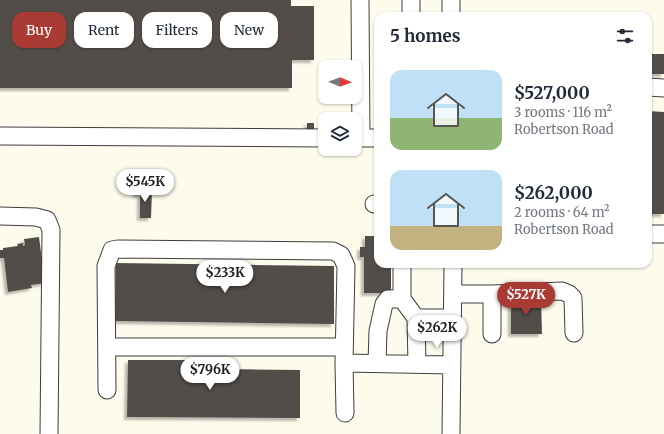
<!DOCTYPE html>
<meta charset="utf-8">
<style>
:root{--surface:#fff;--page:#f2f2f3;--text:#1f2937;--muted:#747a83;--accent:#aa3b34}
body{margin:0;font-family:Merriweather,serif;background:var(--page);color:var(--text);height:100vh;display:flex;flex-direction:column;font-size:15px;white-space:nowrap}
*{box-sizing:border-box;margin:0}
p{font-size:13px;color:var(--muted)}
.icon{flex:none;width:22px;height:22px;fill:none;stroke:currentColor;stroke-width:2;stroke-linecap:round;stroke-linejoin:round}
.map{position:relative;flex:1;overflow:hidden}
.sheet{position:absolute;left:374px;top:12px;width:278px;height:256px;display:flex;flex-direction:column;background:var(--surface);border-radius:12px;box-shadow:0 1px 3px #0004}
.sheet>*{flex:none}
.top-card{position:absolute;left:12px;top:12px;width:302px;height:36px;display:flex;gap:8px}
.needle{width:26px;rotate:91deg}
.buttons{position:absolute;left:318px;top:60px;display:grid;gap:8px}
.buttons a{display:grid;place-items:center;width:44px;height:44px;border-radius:8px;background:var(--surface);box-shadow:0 1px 3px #0004;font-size:20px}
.price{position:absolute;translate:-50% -34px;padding:0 9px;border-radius:14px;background:#fff;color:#222;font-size:13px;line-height:26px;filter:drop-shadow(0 1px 2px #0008)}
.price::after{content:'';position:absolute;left:50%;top:24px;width:12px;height:9px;margin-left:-6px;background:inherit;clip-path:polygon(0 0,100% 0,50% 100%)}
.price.on{background:var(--accent);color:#fff}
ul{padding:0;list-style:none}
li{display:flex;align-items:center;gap:12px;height:100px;padding:0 16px}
li span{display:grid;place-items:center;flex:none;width:112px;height:80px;border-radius:12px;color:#555}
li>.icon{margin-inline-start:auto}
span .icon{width:48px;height:48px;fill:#fffc;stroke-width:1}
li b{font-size:17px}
h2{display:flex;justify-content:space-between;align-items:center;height:48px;padding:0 16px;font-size:17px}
.tag{padding:0 14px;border-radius:12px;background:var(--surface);box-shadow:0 1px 3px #0004;font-size:14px;line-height:36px}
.tag.on{background:var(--accent);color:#fff}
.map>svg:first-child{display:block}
</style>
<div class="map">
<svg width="664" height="434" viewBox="0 0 664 434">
<defs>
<filter id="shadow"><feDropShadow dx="-3" dy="3" stdDeviation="1" flood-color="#0004"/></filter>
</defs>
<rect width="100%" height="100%" fill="#fdfbeb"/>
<path fill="#524d48" filter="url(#shadow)" d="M 0,0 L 291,0 L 291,6 L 314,6 L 314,60 L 292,60 L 292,88 L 0,88 Z
M 648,54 L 664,54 L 664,74 L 648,74 Z
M 648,111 L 664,112 L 664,214 L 648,214 Z
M 307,123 L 314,123 L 314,129 L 311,129 L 311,131 L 307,131 Z
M 140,189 L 152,190 L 151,218 L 140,218 L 140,195 L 136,195 L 136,191 L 140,192 Z
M 365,236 L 378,236 L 378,264 L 391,264 L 391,293 L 364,293 L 364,257 L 360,257 L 360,247 L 365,247 Z
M 39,237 L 45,283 L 31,285 L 32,288 L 8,292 L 4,258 L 0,258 L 0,250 L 3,250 L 3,248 L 18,246 L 17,244 L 23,243 L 23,246 L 25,245 L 24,239 Z
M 116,263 L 334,266 L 334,324 L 115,321 Z
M 511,297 L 541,297 L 542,334 L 511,334 Z
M 128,360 L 210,360 L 211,369 L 300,370 L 300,418 L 127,417 Z"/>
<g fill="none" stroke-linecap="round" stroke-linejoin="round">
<g stroke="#3e3e3e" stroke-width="19">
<path id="minor" d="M 360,0 L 361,138
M 451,0 L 451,16
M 411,16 L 411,0
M 648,87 L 664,88
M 0,136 L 325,138
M 355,138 L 378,138
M 374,204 L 378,204
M 0,216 L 36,217 L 47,220 L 51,230 L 49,434
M 648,234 L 664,234
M 402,264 L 402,299 L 416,318 L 417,364
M 453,294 L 492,294 L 492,334
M 492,294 L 562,291 L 569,294 L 573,298 L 574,333
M 416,318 L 452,318
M 107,347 L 344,347
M 344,363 L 345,413
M 377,363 L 378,331 L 384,304 L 388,299 L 402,299
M 107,390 L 106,266 L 112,250 L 118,249 L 333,251 L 341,255 L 346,266 L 344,363 L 452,365
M 451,434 L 453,264"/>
</g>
<use href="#minor" stroke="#fff" stroke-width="17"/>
</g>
</svg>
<div class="buttons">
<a><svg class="needle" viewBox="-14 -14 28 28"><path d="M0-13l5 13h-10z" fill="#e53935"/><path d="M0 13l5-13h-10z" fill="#747a83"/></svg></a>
<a><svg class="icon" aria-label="layers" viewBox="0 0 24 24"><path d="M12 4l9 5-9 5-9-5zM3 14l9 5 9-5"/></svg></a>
</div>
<b class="price" style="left:145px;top:203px">$545K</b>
<b class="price" style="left:225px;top:294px">$233K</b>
<b class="price on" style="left:526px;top:316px">$527K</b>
<b class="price" style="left:437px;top:349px">$262K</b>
<b class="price" style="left:210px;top:391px">$796K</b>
<div class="top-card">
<a class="tag on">Buy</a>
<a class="tag">Rent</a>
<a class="tag">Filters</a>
<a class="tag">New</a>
</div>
<section class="sheet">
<h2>5 homes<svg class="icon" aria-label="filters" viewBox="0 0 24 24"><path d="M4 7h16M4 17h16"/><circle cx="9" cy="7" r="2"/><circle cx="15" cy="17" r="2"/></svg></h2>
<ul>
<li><span style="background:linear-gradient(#bfe0f5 60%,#8fb573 0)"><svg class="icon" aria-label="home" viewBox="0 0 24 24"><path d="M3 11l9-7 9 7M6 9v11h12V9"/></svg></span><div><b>$527,000</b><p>3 rooms · 116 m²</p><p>Robertson Road</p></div></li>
<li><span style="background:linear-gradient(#bfe0f5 70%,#c2b280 0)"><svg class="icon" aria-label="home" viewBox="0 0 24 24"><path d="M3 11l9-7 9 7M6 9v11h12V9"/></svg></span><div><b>$262,000</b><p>2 rooms · 64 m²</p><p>Robertson Road</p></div></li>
</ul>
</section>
</div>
